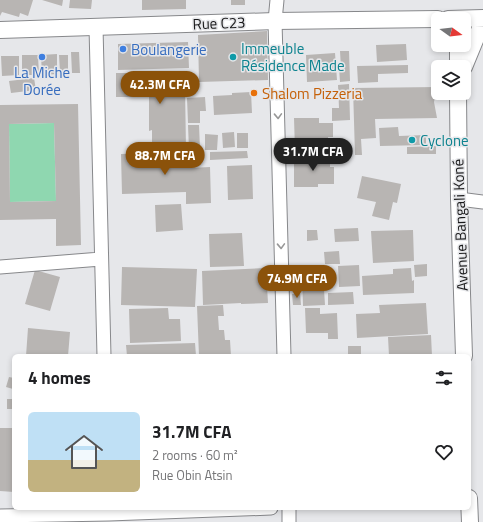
<!DOCTYPE html>
<meta charset="utf-8">
<style>
:root{--surface:#fff;--page:#f6f6f6;--text:#202124;--muted:#757577;--line:#e0e0e0;--accent:#8b520a}
body{margin:0;font-family:"Titillium Web",sans-serif;background:var(--page);color:var(--text);height:100vh;display:flex;flex-direction:column;font-size:15px;white-space:nowrap}
*{box-sizing:border-box;margin:0}
p{font-size:13px;color:var(--muted)}
.icon{flex:none;width:22px;height:22px;fill:none;stroke:currentColor;stroke-width:2;stroke-linecap:round;stroke-linejoin:round}
.map{position:relative;flex:1;overflow:hidden}
.details{position:absolute;left:12px;top:354px;width:459px;height:156px;display:flex;flex-direction:column;background:var(--surface);border-radius:6px;box-shadow:0 2px 6px #0003}
.details>*{flex:none}
.needle{width:26px;rotate:105deg}
.fabs{position:absolute;left:431px;top:12px;display:grid;gap:8px}
.fabs a{display:grid;place-items:center;width:40px;height:40px;border-radius:6px;background:var(--surface);box-shadow:0 2px 6px #0003;font-size:20px}
.price{position:absolute;translate:-50% -34px;padding:0 9px;border-radius:14px;background:var(--accent);color:#fff;font-size:13px;line-height:26px;filter:drop-shadow(0 1px 2px #0008)}
.price::after{content:'';position:absolute;left:50%;top:24px;width:12px;height:9px;margin-left:-6px;background:inherit;clip-path:polygon(0 0,100% 0,50% 100%)}
.price.selected{background:#222;color:#fff}
ul{padding:0;list-style:none}
li{display:flex;align-items:center;gap:12px;height:100px;padding:0 16px}
li+li{border-top:1px solid var(--line)}
li span{display:grid;place-items:center;flex:none;width:112px;height:80px;border-radius:6px;color:#555}
li>.icon{margin-inline-start:auto}
span .icon{width:48px;height:48px;fill:#fffc;stroke-width:1}
li b{font-size:17px}
h2{display:flex;justify-content:space-between;align-items:center;height:48px;padding:0 16px;font-size:17px}
.map>svg:first-child{display:block}
</style>
<div class="map">
<svg width="483" height="522" viewBox="0 0 483 522">
<rect width="100%" height="100%" fill="#e6e7ea"/>
<path fill="#8fd7b0" d="M 54,123 L 56,201 L 10,202 L 9,124 Z"/>
<path fill="#b8b5b3" fill-rule="evenodd" d="M 0,0 L 33,0 L 28,16 L 20,13 L 19,17 L 2,12 L 0,16 Z
M 42,0 L 63,0 L 62,6 Z
M 70,0 L 92,0 L 91,9 L 69,8 Z
M 142,0 L 186,0 L 186,9 L 142,10 Z
M 231,0 L 245,0 L 245,5 L 231,5 Z
M 267,31 L 268,80 L 199,82 L 198,35 Z
M 188,42 L 189,68 L 118,70 L 118,44 Z
M 406,44 L 407,60 L 377,62 L 376,45 Z
M 340,51 L 349,51 L 350,81 L 340,82 L 339,68 L 341,68 Z
M 71,52 L 79,52 L 80,73 L 72,73 Z
M 335,53 L 337,80 L 307,82 L 306,55 Z
M 57,54 L 57,74 L 42,75 L 41,55 Z
M 22,55 L 38,55 L 39,75 L 22,75 Z
M 59,55 L 68,55 L 68,72 L 60,72 Z
M 1,56 L 19,56 L 19,75 L 2,76 Z
M 408,65 L 408,73 L 378,74 L 378,82 L 358,83 L 357,66 Z
M 116,73 L 187,73 L 187,87 L 185,87 L 186,150 L 152,150 L 152,130 L 149,131 L 149,88 L 140,88 L 140,97 L 116,97 Z
M 34,78 L 36,90 L 11,93 L 9,81 Z
M 349,84 L 350,120 L 332,121 L 332,108 L 339,108 L 338,85 Z
M 437,87 L 434,102 L 437,118 L 375,119 L 376,138 L 361,139 L 362,155 L 355,155 L 353,88 Z
M 251,92 L 252,113 L 214,115 L 213,96 L 232,95 L 232,93 Z
M 205,97 L 206,111 L 200,111 L 200,123 L 188,123 L 187,98 Z
M 78,104 L 81,245 L 56,246 L 56,219 L 0,220 L 0,105 ZM 54,123 L 56,201 L 10,202 L 9,124 Z
M 294,118 L 319,118 L 319,123 L 333,123 L 333,137 L 328,137 L 329,147 L 320,147 L 320,150 L 295,151 Z
M 188,125 L 199,125 L 200,149 L 189,150 Z
M 398,127 L 399,136 L 426,135 L 426,145 L 380,146 L 379,128 Z
M 234,132 L 235,147 L 223,148 L 222,133 Z
M 237,133 L 248,133 L 248,148 L 237,148 Z
M 205,134 L 218,135 L 217,150 L 205,150 Z
M 436,146 L 436,154 L 407,154 L 407,147 Z
M 247,151 L 248,158 L 210,160 L 210,152 Z
M 190,152 L 190,168 L 210,167 L 211,203 L 186,204 L 186,192 L 122,194 L 121,154 Z
M 330,158 L 330,167 L 334,167 L 334,184 L 318,184 L 318,187 L 294,187 L 294,159 Z
M 252,165 L 253,199 L 228,200 L 227,166 Z
M 362,176 L 401,184 L 397,203 L 393,202 L 389,220 L 372,216 L 376,202 L 357,198 Z
M 181,204 L 183,230 L 156,232 L 155,205 Z
M 358,228 L 359,241 L 335,242 L 334,229 Z
M 307,230 L 317,230 L 318,240 L 307,241 Z
M 413,230 L 414,261 L 373,263 L 371,231 Z
M 242,233 L 244,266 L 210,267 L 209,234 Z
M 339,251 L 340,264 L 325,264 L 324,252 Z
M 427,264 L 427,276 L 415,277 L 414,265 Z
M 359,265 L 360,286 L 339,287 L 338,266 Z
M 122,267 L 197,269 L 195,307 L 121,305 Z
M 266,268 L 268,303 L 241,304 L 241,303 L 203,305 L 202,271 Z
M 411,268 L 412,281 L 414,280 L 414,293 L 363,295 L 362,276 L 393,274 L 393,269 Z
M 35,270 L 60,277 L 50,311 L 25,304 Z
M 323,274 L 325,305 L 303,306 L 302,275 Z
M 353,292 L 354,304 L 328,305 L 328,293 Z
M 300,293 L 301,305 L 293,305 L 292,294 Z
M 426,303 L 428,334 L 357,338 L 356,314 L 380,313 L 379,305 Z
M 223,305 L 224,316 L 218,316 L 219,330 L 224,330 L 225,340 L 230,340 L 231,356 L 199,356 L 197,306 Z
M 168,308 L 169,319 L 180,319 L 181,341 L 130,343 L 129,309 Z
M 305,308 L 320,308 L 320,314 L 337,313 L 338,339 L 328,339 L 328,333 L 306,333 Z
M 28,328 L 70,332 L 68,356 L 26,356 Z
M 431,335 L 432,356 L 389,356 L 388,337 Z
M 195,343 L 196,356 L 127,356 L 126,345 Z
M 348,346 L 361,346 L 361,356 L 348,356 Z
M 9,377 L 14,378 L 13,389 L 6,387 Z
M 7,399 L 14,399 L 14,409 L 7,409 Z
M 0,428 L 14,428 L 14,492 L 0,491 Z"/>
<g fill="none" stroke-linecap="round" stroke-linejoin="round">
<g stroke="#87888b" stroke-width="15">
<path id="minor" d="M 277,0 L 275,21 L 284,356
M 96,27 L 104,356
M 459,199 L 483,202
M 0,267 L 101,259
M 289,508 L 289,522
M 0,516 L 109,514 L 271,508"/>
</g>
<g stroke="#87888b" stroke-width="18">
<path id="tertiary" d="M 448,19 L 483,18
M 0,30 L 275,21 L 438,19
M 458,67 L 458,45
M 464,67 L 483,21
M 458,93 L 459,199 L 464,356
M 469,498 L 470,522"/>
</g>
<use href="#minor" stroke="#fff" stroke-width="13"/>
<use href="#tertiary" stroke="#fff" stroke-width="16"/>
</g>
<defs><path id="oneway-chevron" d="M-2-3.5L2.5 0L-2 3.5" fill="none" stroke-width="1.6" stroke-linecap="round" stroke-linejoin="round"/></defs>
<g stroke="#989898">
<use href="#oneway-chevron" transform="translate(278 116) rotate(88)"/>
<use href="#oneway-chevron" transform="translate(281 246) rotate(88)"/>
</g>
<g fill="#3f7fe0" stroke="#e6e7ea" stroke-width="1.5">
<circle cx="123" cy="49" r="4"/>
<circle cx="42" cy="57" r="4"/>
</g>
<g fill="#0f9aa8" stroke="#e6e7ea" stroke-width="1.5">
<circle cx="233" cy="57" r="4"/>
<circle cx="412" cy="140" r="4"/>
</g>
<circle fill="#e8710a" stroke="#e6e7ea" stroke-width="1.5" cx="254" cy="93" r="4"/>
<g text-anchor="middle" dominant-baseline="central" stroke-width="3" stroke-linejoin="round" paint-order="stroke">
<g font-size="15" fill="#1a1a1b" stroke="#e6e7ea">
<text transform="translate(219 23) rotate(-2)">Rue C23</text>
<text transform="translate(460 225) rotate(-92)">Avenue Bangali Koné</text>
</g>
<g font-size="15" fill="#0d838f" stroke="#e6e7ea" text-anchor="start">
<text x="241" y="48">Immeuble<tspan x="241" dy="17">Résidence Made</tspan></text>
<text x="420" y="140">Cyclone</text>
</g>
<g font-size="15" fill="#366cbe" stroke="#e6e7ea" text-anchor="start">
<text x="131" y="49">Boulangerie</text>
<text x="42" y="72" text-anchor="middle">La Miche<tspan x="42" dy="17">Dorée</tspan></text>
</g>
<g font-size="15" fill="#c56008" stroke="#e6e7ea" text-anchor="start">
<text x="262" y="93">Shalom Pizzeria</text>
</g>
</g>
</svg>
<div class="fabs">
<a><svg class="needle" viewBox="-14 -14 28 28"><path d="M0-13l5 13h-10z" fill="#e53935"/><path d="M0 13l5-13h-10z" fill="#757577"/></svg></a>
<a><svg class="icon" aria-label="layers" viewBox="0 0 24 24"><path d="M12 4l9 5-9 5-9-5zM3 14l9 5 9-5"/></svg></a>
</div>
<b class="price" style="left:160px;top:105px">42.3M CFA</b>
<b class="price selected" style="left:313px;top:172px">31.7M CFA</b>
<b class="price" style="left:165px;top:176px">88.7M CFA</b>
<b class="price" style="left:297px;top:299px">74.9M CFA</b>
<section class="details">
<h2>4 homes<svg class="icon" aria-label="filters" viewBox="0 0 24 24"><path d="M4 7h16M4 17h16"/><circle cx="9" cy="7" r="2"/><circle cx="15" cy="17" r="2"/></svg></h2>
<ul>
<li><span style="background:linear-gradient(#bfe0f5 60%,#c2b280 0)"><svg class="icon" aria-label="home" viewBox="0 0 24 24"><path d="M3 11l9-7 9 7M6 9v11h12V9"/></svg></span><div><b>31.7M CFA</b><p>2 rooms · 60 m²</p><p>Rue Obin Atsin</p></div><svg class="icon" aria-label="heart" viewBox="0 0 24 24"><path d="M12 20l-8-8c-3-5 5-10 8-4 3-6 11-1 8 4z"/></svg></li>
</ul>
</section>
</div>
